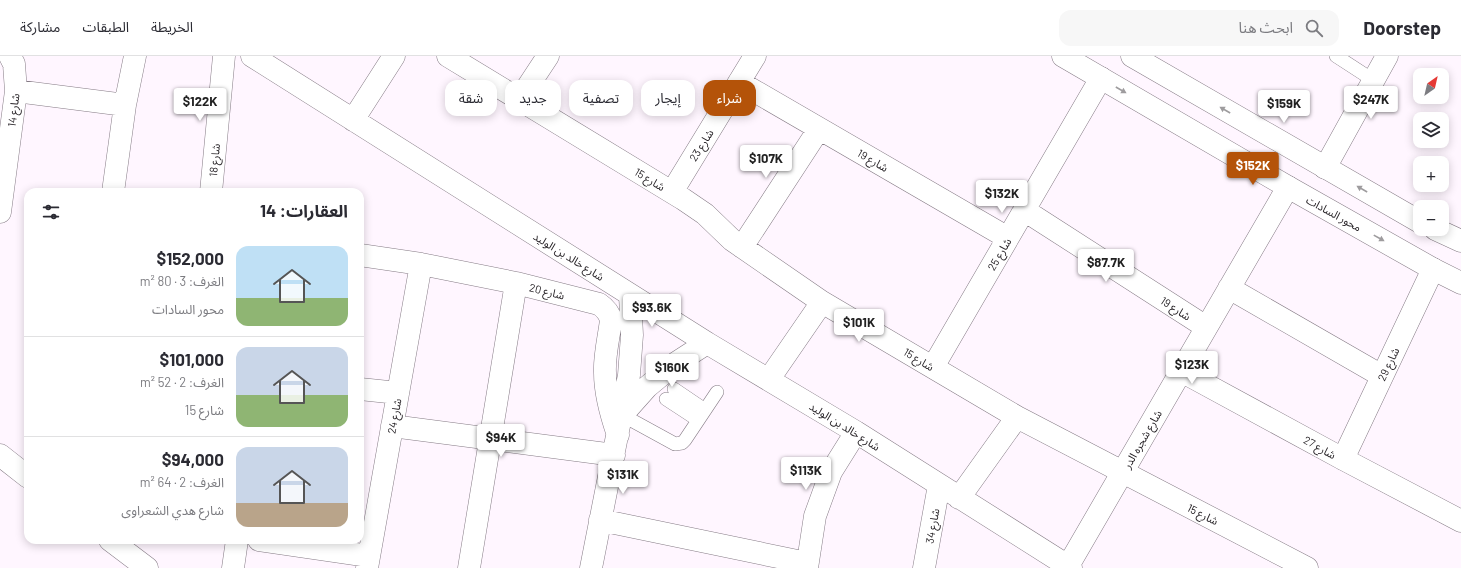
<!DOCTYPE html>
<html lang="ar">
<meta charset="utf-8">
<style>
:root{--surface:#fff;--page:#f7f7f7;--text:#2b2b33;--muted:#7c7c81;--line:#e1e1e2;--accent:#b45309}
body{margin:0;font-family:Barlow,"Noto Sans Arabic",sans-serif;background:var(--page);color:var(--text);direction:rtl;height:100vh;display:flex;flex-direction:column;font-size:15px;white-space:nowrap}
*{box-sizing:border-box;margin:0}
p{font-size:13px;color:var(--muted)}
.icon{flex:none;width:22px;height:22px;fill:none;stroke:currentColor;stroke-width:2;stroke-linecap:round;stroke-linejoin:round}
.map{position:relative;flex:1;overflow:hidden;direction:ltr}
.details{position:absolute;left:24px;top:132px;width:340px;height:356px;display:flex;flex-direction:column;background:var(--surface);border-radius:12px;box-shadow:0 2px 10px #0003;direction:rtl}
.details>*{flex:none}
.top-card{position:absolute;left:376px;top:24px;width:380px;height:36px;direction:rtl;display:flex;gap:8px}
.needle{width:26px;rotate:34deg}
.buttons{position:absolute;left:1413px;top:12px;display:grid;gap:8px}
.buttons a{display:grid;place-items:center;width:36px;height:36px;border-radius:8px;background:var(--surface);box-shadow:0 2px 10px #0003;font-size:20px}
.price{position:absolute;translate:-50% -34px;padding:0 9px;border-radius:4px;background:#fff;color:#222;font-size:13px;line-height:26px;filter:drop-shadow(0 1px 2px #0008)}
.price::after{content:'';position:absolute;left:50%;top:24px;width:12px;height:9px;margin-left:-6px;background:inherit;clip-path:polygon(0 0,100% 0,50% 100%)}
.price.active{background:var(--accent);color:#fff}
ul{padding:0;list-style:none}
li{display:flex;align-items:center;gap:12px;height:100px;padding:0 16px}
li+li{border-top:1px solid var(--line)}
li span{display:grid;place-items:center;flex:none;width:112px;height:80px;border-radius:12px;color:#555}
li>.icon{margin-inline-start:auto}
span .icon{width:48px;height:48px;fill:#fffc;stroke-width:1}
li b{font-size:17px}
h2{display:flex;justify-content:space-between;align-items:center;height:48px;padding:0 16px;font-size:17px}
.pill{padding:0 14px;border-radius:12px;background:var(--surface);box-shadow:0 2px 10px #0003;font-size:14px;line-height:36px}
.pill.active{background:var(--accent);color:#fff}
header{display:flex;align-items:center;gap:24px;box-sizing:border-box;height:56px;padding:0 20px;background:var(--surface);border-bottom:1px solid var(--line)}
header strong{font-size:19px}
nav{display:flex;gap:22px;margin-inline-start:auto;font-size:14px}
.search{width:280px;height:36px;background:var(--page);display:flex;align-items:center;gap:10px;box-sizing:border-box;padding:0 14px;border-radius:12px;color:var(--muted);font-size:15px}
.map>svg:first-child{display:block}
</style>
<header>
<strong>Doorstep</strong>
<div class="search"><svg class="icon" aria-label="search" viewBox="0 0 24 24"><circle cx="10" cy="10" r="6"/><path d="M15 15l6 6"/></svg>ابحث هنا</div>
<nav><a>الخريطة</a><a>الطبقات</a><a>مشاركة</a></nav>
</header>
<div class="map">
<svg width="1461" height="512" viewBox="0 0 1461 512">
<rect width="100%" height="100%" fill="#fff6ff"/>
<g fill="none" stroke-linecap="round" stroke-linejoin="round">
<g stroke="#857b85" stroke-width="14">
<path id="service" d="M 1336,0 L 1373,24
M 674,333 L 705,354
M 666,343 L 698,364
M 622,359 L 675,388 L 682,387 L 685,384 L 717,336"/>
</g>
<g stroke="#857b85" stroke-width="23">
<path id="minor" d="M 252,0 L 707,287 L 856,376 L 1071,512
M 448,0 L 683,143 L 705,158 L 732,184 L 822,246 L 1017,361 L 1307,512
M 739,26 L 1008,182
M 16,35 L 125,49
M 519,44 L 548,0
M 353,64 L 394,0
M 1325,112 L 1387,0
M 113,136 L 125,49 L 135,0
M 211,136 L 224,0
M 672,136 L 755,0
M 1024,154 L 1206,271
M 0,156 L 16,35 L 14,8 L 10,0
M 742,191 L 819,73
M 360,199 L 421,208 L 516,227 L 599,248 C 605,252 609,256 611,264 C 609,281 604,300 605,317 C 605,339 611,359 618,379
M 1229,232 L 1382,320
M 933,311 L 1101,22
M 1181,315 L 1343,403 L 1461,465
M 769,323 L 822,246
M 360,333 L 398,337
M 622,359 L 647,331 L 676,307 L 707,287
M 392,370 L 614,399
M 0,399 L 28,421
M 1343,403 L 1433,213
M 959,442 L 1017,361
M 600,464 L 807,507
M 110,484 L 147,512
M 259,484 L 369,500
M 1068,510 L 1288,131
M 233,512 L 237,484
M 367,512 L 421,208
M 469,512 L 516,227
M 591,512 L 629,319 L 632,279 L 630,239
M 807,512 L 815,460 L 831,416 L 856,376
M 924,512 L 939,429"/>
</g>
<g stroke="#857b85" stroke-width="23">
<path id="tertiary" d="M 1063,0 L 1288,131 L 1433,213 L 1461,227
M 1132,0 L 1420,166
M 1435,173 L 1461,185"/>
</g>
<use href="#service" stroke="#fff" stroke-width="13"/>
<use href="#minor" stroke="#fff" stroke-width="22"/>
<use href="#tertiary" stroke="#fff" stroke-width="22"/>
</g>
<defs><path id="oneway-solid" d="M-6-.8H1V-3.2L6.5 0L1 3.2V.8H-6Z"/></defs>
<g fill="#9e9c9e">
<use href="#oneway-solid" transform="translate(1121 34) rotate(30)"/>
<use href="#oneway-solid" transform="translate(1225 54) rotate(-150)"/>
<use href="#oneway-solid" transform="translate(1362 133) rotate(-150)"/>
<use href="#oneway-solid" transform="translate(1379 182) rotate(29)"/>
</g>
<g text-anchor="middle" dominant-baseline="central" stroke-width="3" stroke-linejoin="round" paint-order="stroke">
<g font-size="11" fill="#272327" stroke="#fff">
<text transform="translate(13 54) rotate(-83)">شارع 14</text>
<text transform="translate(701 89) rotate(-58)">شارع 23</text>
<text transform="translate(214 104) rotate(-85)">شارع 18</text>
<text transform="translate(873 104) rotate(30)">شارع 19</text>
<text transform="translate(650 123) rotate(31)">شارع 15</text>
<text transform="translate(1334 157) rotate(29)">محور السادات</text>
<text transform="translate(999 198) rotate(-60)">شارع 25</text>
<text transform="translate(569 200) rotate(32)">شارع خالد بن الوليد</text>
<text transform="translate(547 235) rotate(14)">شارع 20</text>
<text transform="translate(1176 252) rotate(33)">شارع 19</text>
<text transform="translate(919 303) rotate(31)">شارع 15</text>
<text transform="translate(1388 308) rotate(-65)">شارع 29</text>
<text transform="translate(394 360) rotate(-80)">شارع 24</text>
<text transform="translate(845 370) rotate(32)">شارع خالد بن الوليد</text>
<text transform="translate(1142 383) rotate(-60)">شارع شجره الدر</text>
<text transform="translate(1320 391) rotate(29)">شارع 27</text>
<text transform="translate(1203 458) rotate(27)">شارع 15</text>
<text transform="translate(932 470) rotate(-80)">شارع 34</text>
</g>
</g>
</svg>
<div class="buttons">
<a><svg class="needle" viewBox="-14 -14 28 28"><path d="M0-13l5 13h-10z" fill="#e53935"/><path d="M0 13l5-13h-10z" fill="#7c7c81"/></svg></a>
<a><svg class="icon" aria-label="layers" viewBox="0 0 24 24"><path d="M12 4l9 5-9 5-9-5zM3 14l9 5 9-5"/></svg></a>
<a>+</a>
<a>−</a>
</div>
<b class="price" style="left:1371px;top:64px">$247K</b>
<b class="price" style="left:200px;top:66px">$122K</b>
<b class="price" style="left:1284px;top:68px">$159K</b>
<b class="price" style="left:766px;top:123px">$107K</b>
<b class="price active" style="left:1253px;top:130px">$152K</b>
<b class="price" style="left:1002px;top:158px">$132K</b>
<b class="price" style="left:1106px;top:227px">$87.7K</b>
<b class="price" style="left:652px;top:272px">$93.6K</b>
<b class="price" style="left:859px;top:287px">$101K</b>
<b class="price" style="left:1192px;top:329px">$123K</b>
<b class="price" style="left:672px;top:332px">$160K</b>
<b class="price" style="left:501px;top:402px">$94K</b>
<b class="price" style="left:806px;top:435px">$113K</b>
<b class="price" style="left:623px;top:439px">$131K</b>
<div class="top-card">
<a class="pill active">شراء</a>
<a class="pill">إيجار</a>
<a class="pill">تصفية</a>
<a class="pill">جديد</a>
<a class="pill">شقة</a>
</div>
<section class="details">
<h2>العقارات: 14<svg class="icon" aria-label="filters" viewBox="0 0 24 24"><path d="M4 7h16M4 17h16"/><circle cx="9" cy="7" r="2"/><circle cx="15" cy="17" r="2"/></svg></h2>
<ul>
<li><span style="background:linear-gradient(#bfe0f5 65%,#8fb573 0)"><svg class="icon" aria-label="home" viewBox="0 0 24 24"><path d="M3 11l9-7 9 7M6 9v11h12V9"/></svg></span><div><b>$152,000</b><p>الغرف: 3 · 80 m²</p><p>محور السادات</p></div></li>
<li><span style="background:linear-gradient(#c9d6e8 60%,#8fb573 0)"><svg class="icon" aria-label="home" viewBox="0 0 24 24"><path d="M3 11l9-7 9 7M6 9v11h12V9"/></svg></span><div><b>$101,000</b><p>الغرف: 2 · 52 m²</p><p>شارع 15</p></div></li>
<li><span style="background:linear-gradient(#c9d6e8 70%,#b9a48a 0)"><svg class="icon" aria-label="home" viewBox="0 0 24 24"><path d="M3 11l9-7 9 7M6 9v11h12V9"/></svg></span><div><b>$94,000</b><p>الغرف: 2 · 64 m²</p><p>شارع هدي الشعراوى</p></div></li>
</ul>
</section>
</div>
